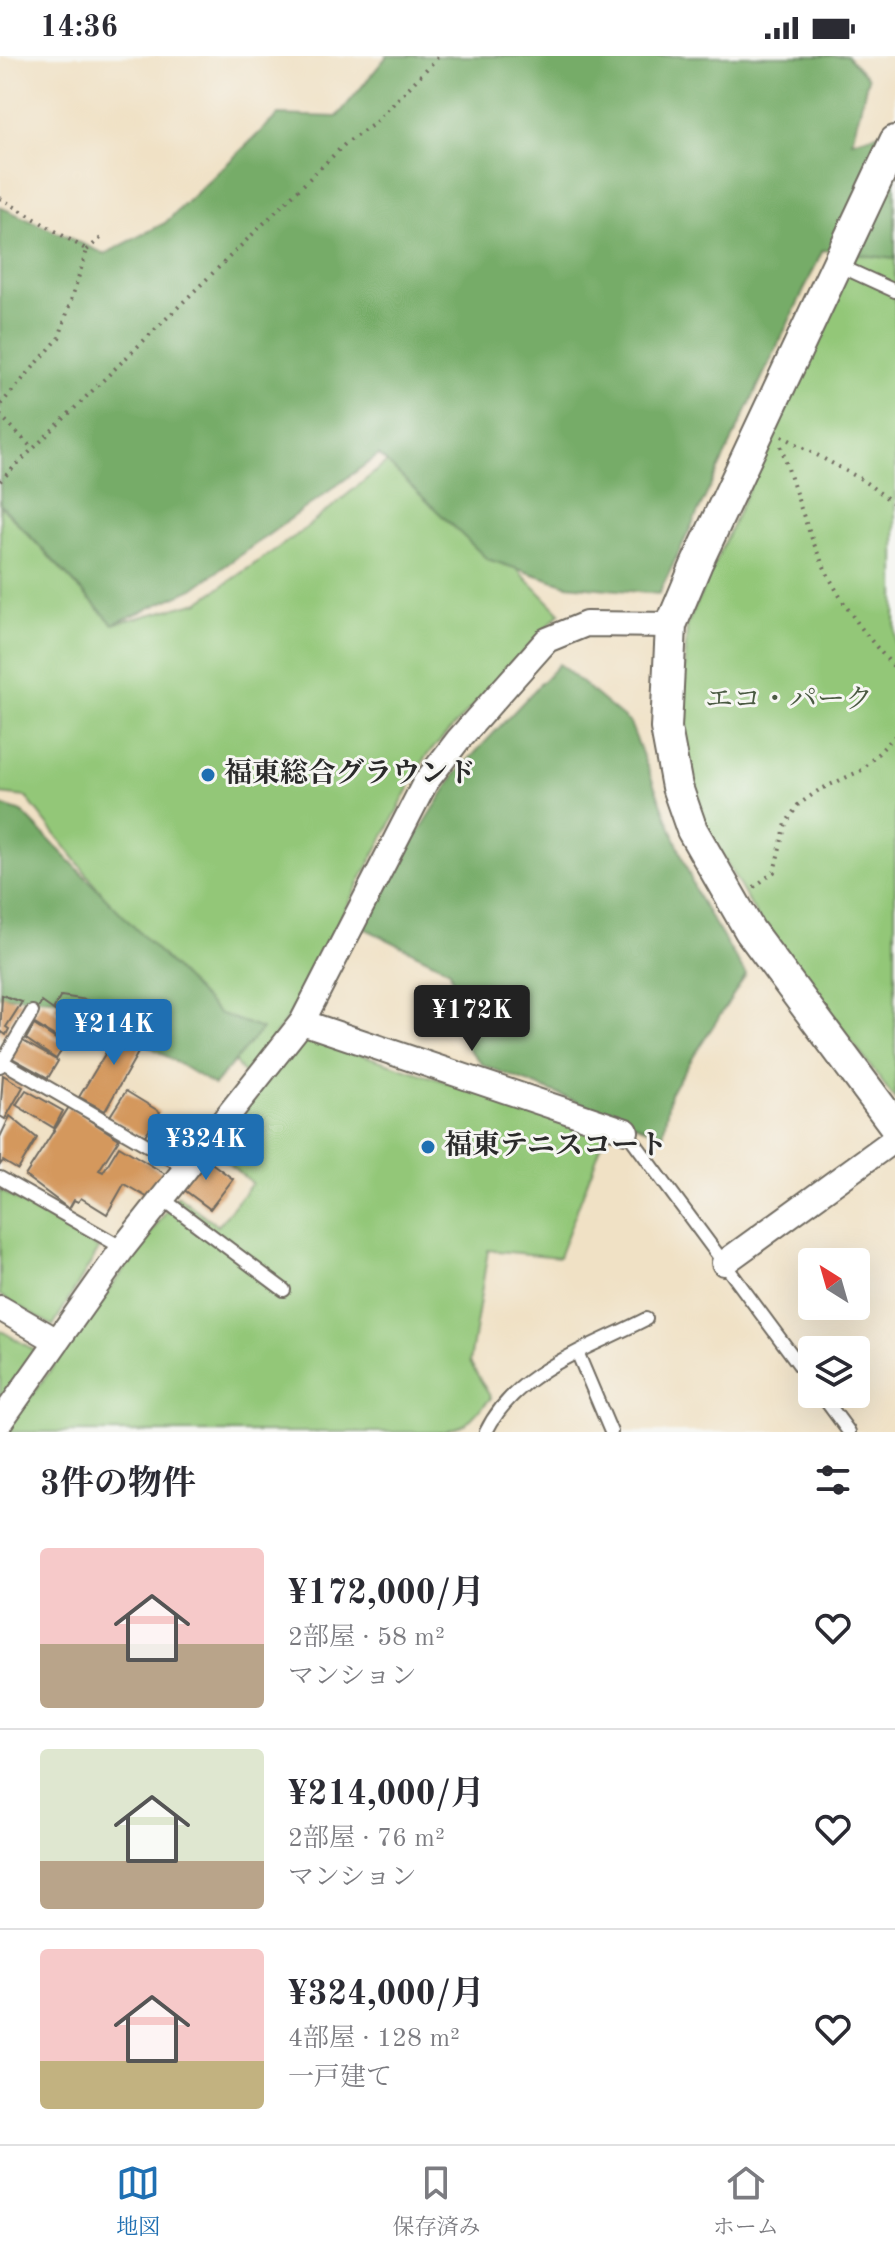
<!DOCTYPE html>
<html lang="ja">
<meta charset="utf-8">
<style>
:root{--surface:#fff;--page:#f2f2f3;--text:#2b2b33;--muted:#7c7c81;--line:#e1e1e2;--accent:#1f6fb2}
body{margin:0;font-family:"Old Standard TT","Noto Serif JP",serif;background:var(--page);color:var(--text);height:100vh;display:flex;flex-direction:column;font-size:30px;white-space:nowrap}
*{box-sizing:border-box;margin:0}
p{font-size:26px;color:var(--muted)}
.icon{flex:none;width:44px;height:44px;fill:none;stroke:currentColor;stroke-width:2;stroke-linecap:round;stroke-linejoin:round}
.map{position:relative;height:1376px;overflow:hidden}
.drawer{display:flex;flex-direction:column;background:var(--surface);flex:1}
.drawer>*{flex:none}
.needle{width:52px;rotate:323deg}
.controls{position:absolute;left:798px;top:1192px;display:grid;gap:16px}
.controls a{display:grid;place-items:center;width:72px;height:72px;border-radius:8px;background:var(--surface);box-shadow:0 8px 32px #0002;font-size:40px}
.price{position:absolute;translate:-50% -68px;padding:0 18px;border-radius:8px;background:var(--accent);color:#fff;font-size:26px;line-height:52px;filter:drop-shadow(0 2px 4px #0008)}
.price::after{content:'';position:absolute;left:50%;top:48px;width:24px;height:18px;margin-left:-12px;background:inherit;clip-path:polygon(0 0,100% 0,50% 100%)}
.price.current{background:#222;color:#fff}
ul{padding:0;list-style:none}
li{display:flex;align-items:center;gap:24px;height:200px;padding:0 40px}
li+li{border-top:2px solid var(--line)}
li span{display:grid;place-items:center;flex:none;width:224px;height:160px;border-radius:8px;color:#555}
li>.icon{margin-inline-start:auto}
span .icon{width:96px;height:96px;fill:#fffc;stroke-width:1}
li b{font-size:34px}
h2{display:flex;justify-content:space-between;align-items:center;height:96px;padding:0 40px;font-size:34px}
.status{display:flex;justify-content:space-between;align-items:center;height:56px;padding:0 40px;background:var(--surface);direction:ltr}
.status svg{height:22px;fill:currentColor}
.tab-bar{display:flex;justify-content:space-around;align-items:center;height:112px;border-top:2px solid var(--line);background:var(--surface);font-size:22px;color:var(--muted)}
.tab-bar a{display:grid;justify-items:center;gap:4px}
.tab-bar .current{color:var(--accent)}
.map>svg:first-child{display:block}
</style>
<div class="status"><b>14:36</b><svg viewBox="0 0 49 12"><path d="M0 12V9h3v3zM5 12V6h3v6zM10 12V3h3v9zM15 12V0h3v12zM26 1h20v11H26zM47 4h2v5h-2z"/></svg></div>
<div class="map">
<svg width="895" height="1376" viewBox="0 0 895 1376">
<rect width="100%" height="100%" fill="#f6f6f2"/>
<filter id="ink" filterUnits="userSpaceOnUse"><feTurbulence type="fractalNoise" baseFrequency=".0125" numOctaves="2"/><feDisplacementMap in="SourceGraphic" scale="16" xChannelSelector="R" yChannelSelector="G"/><feConvolveMatrix kernelMatrix="1 2 1 2 8 2 1 2 1" color-interpolation-filters="sRGB"/></filter>
<filter id="wash" filterUnits="userSpaceOnUse"><feTurbulence type="fractalNoise" baseFrequency=".006" numOctaves="4" result="noise"/><feDisplacementMap in="SourceGraphic" scale="32" xChannelSelector="R" yChannelSelector="G"/><feGaussianBlur stdDeviation="1.8" result="paint"/><feColorMatrix in="noise" values="0 0 0 0 0 0 0 0 0 0 0 0 0 0 0 0 0 1.4 0 .05"/><feComposite in="paint" operator="in"/></filter>
<g filter="url(#wash)">
<rect width="100%" height="100%" fill="#f0e1c5"/>
<path fill="#93c778" stroke="#5f7952" stroke-width="2" d="M 895,120 L 895,1043 L 758,862 L 704,768 L 682,670 L 687,569 L 842,226 Z
M 401,395 L 560,557 L 426,700 L 289,960 L 245,1019 L 26,741 L 0,738 L 0,449 L 113,568 L 199,546 L 301,476 Z
M 300,979 L 606,1077 L 559,1201 L 488,1194 L 470,1306 L 491,1342 L 466,1368 L 442,1376 L 5,1376 L 178,1140 L 218,1170 L 252,1127 L 213,1095 Z
M 0,1134 L 99,1193 L 53,1270 L 0,1239 Z
M 0,1274 L 41,1298 L 0,1352 Z"/>
<path fill="#76ac68" stroke="#506c4a" stroke-width="2" d="M 387,0 L 847,0 L 868,22 L 852,85 L 895,73 L 895,203 L 823,194 L 659,538 L 567,529 L 487,503 L 379,399 L 193,533 L 113,568 L 0,448 L 0,151 L 105,198 L 165,167 L 278,59 L 337,61 Z
M 559,608 L 630,667 L 698,841 L 746,919 L 670,1037 L 663,1079 L 483,1009 L 466,990 L 450,914 L 360,870 L 456,717 Z
M 0,749 L 22,756 L 218,957 L 262,973 L 214,1029 L 73,944 L 0,940 Z"/>
<g id="blocks">
<path fill="#d4985d" d="M 2,939 L 22,946 L 6,971 L 9,973 L 6,979 L 2,976 L 0,981 Z
M 61,940 L 87,944 L 74,965 L 54,952 Z
M 42,946 L 76,970 L 66,987 L 30,965 Z
M 125,965 L 148,979 L 105,1055 L 79,1041 Z
M 34,969 L 65,989 L 56,1003 L 26,983 Z
M 21,984 L 58,1005 L 48,1022 L 10,1001 Z
M 3,1019 L 23,1031 L 5,1063 L 0,1060 Z
M 26,1034 L 63,1055 L 54,1072 L 16,1049 Z
M 126,1035 L 160,1056 L 144,1081 L 110,1060 Z
M 69,1051 L 119,1083 L 99,1114 L 103,1116 L 119,1090 L 167,1119 L 152,1144 L 124,1128 L 107,1158 L 81,1142 L 78,1146 L 74,1144 L 69,1153 L 25,1120 Z
M 10,1060 L 37,1082 L 18,1114 L 3,1105 L 0,1109 L 0,1081 Z
M 202,1100 L 233,1123 L 210,1153 L 179,1130 Z"/>
</g>
</g>
<g filter="url(#ink)">
<use href="#blocks" fill-opacity="0" stroke="#706b61" stroke-width="2"/>
<g fill="none" stroke-linecap="round" stroke-linejoin="round">
<g stroke="#706b61" stroke-width="16">
<path id="service" d="M 836,208 L 895,235
M 3,1006 L 187,1112
M 0,1010 L 32,956
M 626,1075 L 812,1326
M 0,1122 L 123,1192
M 163,1143 L 284,1234
M 578,1298 L 611,1376
M 821,1338 L 849,1376
M 486,1376 C 515,1315 588,1293 646,1263"/>
</g>
<g stroke="#706b61" stroke-width="28">
<path id="minor" d="M 302,966 L 626,1075
M 724,1207 L 895,1083
M 0,1252 L 57,1285
M 0,1366 L 123,1192 L 302,966 L 425,727 L 458,684 L 547,584 L 586,568 L 671,569"/>
</g>
<g stroke="#706b61" stroke-width="34">
<path id="tertiary" d="M 895,85 L 697,507 L 671,569 L 666,672 L 677,731 L 692,774 L 750,875 L 895,1070"/>
</g>
<path stroke="#706b61" stroke-width="4" stroke-dasharray="2 6" stroke-linecap="butt" d="M 0,142 L 87,194 L 59,282 L 0,349
M 87,194 L 103,180
M 0,359 L 33,393
M 782,380 L 861,423 L 895,448
M 781,390 C 811,486 825,536 895,612
M 0,425 L 345,88 L 374,68 L 439,0
M 754,831 L 774,816 L 786,767 L 798,749 L 819,734 L 862,714 L 895,680"/>
<use href="#service" stroke="#fff" stroke-width="12"/>
<use href="#minor" stroke="#fff" stroke-width="24"/>
<use href="#tertiary" stroke="#fff" stroke-width="30"/>
</g>
</g>
<g fill="#1f6fb2" stroke="#f6f6f2" stroke-width="3">
<circle cx="208" cy="719" r="8"/>
<circle cx="428" cy="1091" r="8"/>
</g>
<g text-anchor="middle" dominant-baseline="central" stroke-width="6" stroke-linejoin="round" paint-order="stroke">
<g font-size="28" fill="#4a5a42" stroke="#f6f6f2">
<text x="789" y="645">エコ・パーク</text>
</g>
<g font-size="28" font-weight="bold" fill="#2b2b2b" stroke="#f6f6f2" text-anchor="start">
<text x="224" y="719">福東総合グラウンド</text>
<text x="444" y="1091">福東テニスコート</text>
</g>
</g>
</svg>
<div class="controls">
<a><svg class="needle" viewBox="-14 -14 28 28"><path d="M0-13l5 13h-10z" fill="#e53935"/><path d="M0 13l5-13h-10z" fill="#7c7c81"/></svg></a>
<a><svg class="icon" aria-label="layers" viewBox="0 0 24 24"><path d="M12 4l9 5-9 5-9-5zM3 14l9 5 9-5"/></svg></a>
</div>
<b class="price current" style="left:472px;top:997px">¥172K</b>
<b class="price" style="left:114px;top:1011px">¥214K</b>
<b class="price" style="left:206px;top:1126px">¥324K</b>
</div>
<section class="drawer">
<h2>3件の物件<svg class="icon" aria-label="filters" viewBox="0 0 24 24"><path d="M4 7h16M4 17h16"/><circle cx="9" cy="7" r="2"/><circle cx="15" cy="17" r="2"/></svg></h2>
<ul>
<li><span style="background:linear-gradient(#f6c9c9 60%,#b9a48a 0)"><svg class="icon" aria-label="home" viewBox="0 0 24 24"><path d="M3 11l9-7 9 7M6 9v11h12V9"/></svg></span><div><b>¥172,000/月</b><p>2部屋 · 58 m²</p><p>マンション</p></div><svg class="icon" aria-label="heart" viewBox="0 0 24 24"><path d="M12 20l-8-8c-3-5 5-10 8-4 3-6 11-1 8 4z"/></svg></li>
<li><span style="background:linear-gradient(#dfe7d0 70%,#b9a48a 0)"><svg class="icon" aria-label="home" viewBox="0 0 24 24"><path d="M3 11l9-7 9 7M6 9v11h12V9"/></svg></span><div><b>¥214,000/月</b><p>2部屋 · 76 m²</p><p>マンション</p></div><svg class="icon" aria-label="heart" viewBox="0 0 24 24"><path d="M12 20l-8-8c-3-5 5-10 8-4 3-6 11-1 8 4z"/></svg></li>
<li><span style="background:linear-gradient(#f6c9c9 70%,#c2b280 0)"><svg class="icon" aria-label="home" viewBox="0 0 24 24"><path d="M3 11l9-7 9 7M6 9v11h12V9"/></svg></span><div><b>¥324,000/月</b><p>4部屋 · 128 m²</p><p>一戸建て</p></div><svg class="icon" aria-label="heart" viewBox="0 0 24 24"><path d="M12 20l-8-8c-3-5 5-10 8-4 3-6 11-1 8 4z"/></svg></li>
</ul>
</section>
<nav class="tab-bar">
<a class="current"><svg class="icon" aria-label="map" viewBox="0 0 24 24"><path d="M3 6l6-2 6 2 6-2v14l-6 2-6-2-6 2zM9 4v14M15 6v14"/></svg>地図</a>
<a><svg class="icon" aria-label="saved" viewBox="0 0 24 24"><path d="M7 4h10v16l-5-4-5 4z"/></svg>保存済み</a>
<a><svg class="icon" aria-label="home" viewBox="0 0 24 24"><path d="M3 11l9-7 9 7M6 9v11h12V9"/></svg>ホーム</a>
</nav>
